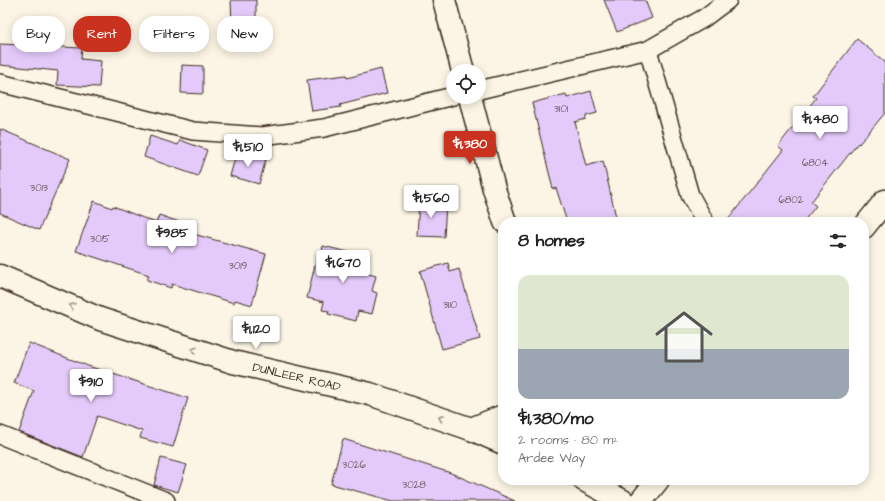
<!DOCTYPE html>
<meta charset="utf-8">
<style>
:root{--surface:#fff;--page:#f2f2f2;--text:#222;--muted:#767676;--line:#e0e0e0;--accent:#c8321e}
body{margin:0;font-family:"Architects Daughter",sans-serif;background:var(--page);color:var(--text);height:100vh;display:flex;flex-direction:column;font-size:15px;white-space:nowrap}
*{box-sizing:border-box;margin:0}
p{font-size:13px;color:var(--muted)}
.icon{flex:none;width:22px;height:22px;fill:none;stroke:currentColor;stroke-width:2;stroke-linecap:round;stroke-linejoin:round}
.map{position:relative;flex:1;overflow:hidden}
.sheet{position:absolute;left:498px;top:217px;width:371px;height:268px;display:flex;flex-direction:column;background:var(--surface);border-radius:16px;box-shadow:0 2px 10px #0003}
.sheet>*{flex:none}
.top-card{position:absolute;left:12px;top:16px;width:380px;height:36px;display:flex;gap:8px}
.controls{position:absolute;left:446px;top:64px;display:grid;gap:8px}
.controls a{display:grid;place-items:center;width:40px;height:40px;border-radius:50%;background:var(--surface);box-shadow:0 2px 10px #0003;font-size:20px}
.price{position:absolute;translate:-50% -34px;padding:0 9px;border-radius:4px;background:#fff;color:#222;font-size:13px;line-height:26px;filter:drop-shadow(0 1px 2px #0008)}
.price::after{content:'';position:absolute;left:50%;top:24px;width:12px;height:9px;margin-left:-6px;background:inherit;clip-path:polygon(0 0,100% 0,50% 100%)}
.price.current{background:var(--accent);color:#fff}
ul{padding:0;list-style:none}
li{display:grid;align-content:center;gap:8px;height:212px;padding:0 20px}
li+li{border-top:1px solid var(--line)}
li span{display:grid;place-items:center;height:124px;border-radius:12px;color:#555}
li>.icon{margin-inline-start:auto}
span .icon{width:72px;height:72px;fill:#fffc;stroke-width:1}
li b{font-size:17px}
h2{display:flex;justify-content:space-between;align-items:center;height:48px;padding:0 20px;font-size:17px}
.chip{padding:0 14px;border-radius:16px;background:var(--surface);box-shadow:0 2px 10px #0003;font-size:14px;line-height:36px}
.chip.current{background:var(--accent);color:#fff}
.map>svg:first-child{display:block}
</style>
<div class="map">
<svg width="885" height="501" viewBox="0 0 885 501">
<rect width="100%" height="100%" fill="#fcf5e5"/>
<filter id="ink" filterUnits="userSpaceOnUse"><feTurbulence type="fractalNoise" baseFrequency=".025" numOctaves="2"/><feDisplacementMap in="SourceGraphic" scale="8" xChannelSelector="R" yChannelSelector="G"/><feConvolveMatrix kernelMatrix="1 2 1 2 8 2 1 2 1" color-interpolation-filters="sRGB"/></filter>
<g filter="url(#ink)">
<path fill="#e4cafa" stroke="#3b2a1e" d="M 231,0 L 256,0 L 256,27 L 232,27 Z
M 604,0 L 645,0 L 652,18 L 617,32 Z
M 857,39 L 885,62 L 885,113 L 859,144 L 858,143 L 811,202 L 816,206 L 803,222 L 726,222 L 783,150 L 778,146 L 816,98 L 813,96 Z
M 0,44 L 82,48 L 81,59 L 101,61 L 99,87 L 57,85 L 58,71 L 0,65 Z
M 182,65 L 203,66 L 203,94 L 181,93 Z
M 381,69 L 387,93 L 340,105 L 341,107 L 312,111 L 307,80 L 346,75 L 347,78 Z
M 591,91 L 597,113 L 586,116 L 586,119 L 575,122 L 586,166 L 603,161 L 616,217 L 598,222 L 567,222 L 556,188 L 553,189 L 532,103 L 566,94 L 567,98 Z
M 0,129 L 70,159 L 39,230 L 0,213 Z
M 150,136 L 178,145 L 180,140 L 207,150 L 198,176 L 144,157 Z
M 237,151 L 266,159 L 259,184 L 230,176 Z
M 94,201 L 112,208 L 113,206 L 156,223 L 159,215 L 188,225 L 186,232 L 266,254 L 252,305 L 235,300 L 234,303 L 172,284 L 171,288 L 147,280 L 149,275 L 76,251 Z
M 419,201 L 446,203 L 444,237 L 417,236 Z
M 323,246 L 369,257 L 366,273 L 376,276 L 372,291 L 377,293 L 372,314 L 358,311 L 356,321 L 328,314 L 329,311 L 322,310 L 324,302 L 307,298 L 316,261 L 320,262 Z
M 448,263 L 450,272 L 459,269 L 480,339 L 442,349 L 420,271 Z
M 29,343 L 88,366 L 188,398 L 173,447 L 140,438 L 142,431 L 97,416 L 83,457 L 19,432 L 34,391 L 14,383 Z
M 343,439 L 451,473 L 515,501 L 393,501 L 331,484 Z
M 161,458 L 187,465 L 178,492 L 154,485 Z"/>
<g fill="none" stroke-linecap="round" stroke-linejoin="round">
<g stroke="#3b2a1e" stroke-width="20">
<path id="lane" d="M 648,50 L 690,195 L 705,222
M 0,83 L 193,131 L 262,136 L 324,128 L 453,96
M 479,90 L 648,50 L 704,18 L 728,0
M 0,435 L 166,501"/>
</g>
<g stroke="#3b2a1e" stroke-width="25">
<g id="street">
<path d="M 444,0 L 463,71"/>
<path d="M 470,97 L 494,189 L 505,222"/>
<path d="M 864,227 L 885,201"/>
<path id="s1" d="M 0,276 L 100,319 L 233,362 L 370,394 L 471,429 L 503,443"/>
<path d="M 471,429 L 503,416"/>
<path d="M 584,480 L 623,501"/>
<path d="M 641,501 L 658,480"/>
</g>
</g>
<use href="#lane" stroke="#fcf5e5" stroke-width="17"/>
<use href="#street" stroke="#fcf5e5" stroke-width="22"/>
</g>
<defs><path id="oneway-chevron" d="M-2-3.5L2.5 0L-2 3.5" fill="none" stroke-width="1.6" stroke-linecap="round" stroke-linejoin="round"/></defs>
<g stroke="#9c9082">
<use href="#oneway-chevron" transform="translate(72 306) rotate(-157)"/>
<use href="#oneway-chevron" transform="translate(194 350) rotate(-162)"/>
<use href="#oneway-chevron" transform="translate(441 418) rotate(-160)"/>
</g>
</g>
<g text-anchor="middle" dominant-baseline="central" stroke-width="3" stroke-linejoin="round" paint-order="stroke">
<g font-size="10" fill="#655255">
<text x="561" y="109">3101</text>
<text x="815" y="163">6804</text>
<text x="39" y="188">3013</text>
<text x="791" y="200">6802</text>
<text x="100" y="239">3015</text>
<text x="238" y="266">3019</text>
<text x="450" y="305">3110</text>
<text x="354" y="465">3026</text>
<text x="414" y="485">3028</text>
</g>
<g font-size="12" fill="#3b2a1e" stroke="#fcf5e5">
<text stroke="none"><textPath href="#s1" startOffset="314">DUNLEER ROAD</textPath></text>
</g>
</g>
</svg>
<div class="controls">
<a><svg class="icon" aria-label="locate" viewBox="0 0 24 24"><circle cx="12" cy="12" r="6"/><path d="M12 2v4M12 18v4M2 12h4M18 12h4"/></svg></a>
</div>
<b class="price" style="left:820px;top:140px">$1,480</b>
<b class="price current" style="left:470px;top:165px">$1,380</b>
<b class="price" style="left:248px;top:168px">$1,510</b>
<b class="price" style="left:431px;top:219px">$1,560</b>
<b class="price" style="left:172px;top:254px">$985</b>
<b class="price" style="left:343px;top:284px">$1,670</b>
<b class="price" style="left:256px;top:350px">$1,120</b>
<b class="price" style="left:91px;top:403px">$910</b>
<div class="top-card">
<a class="chip">Buy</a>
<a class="chip current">Rent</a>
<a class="chip">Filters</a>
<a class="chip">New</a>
</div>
<section class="sheet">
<h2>8 homes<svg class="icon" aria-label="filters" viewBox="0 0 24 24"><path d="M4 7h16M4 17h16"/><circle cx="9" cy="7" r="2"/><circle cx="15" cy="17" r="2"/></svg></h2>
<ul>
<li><span style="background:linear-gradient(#dfe7d0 60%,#9aa5b1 0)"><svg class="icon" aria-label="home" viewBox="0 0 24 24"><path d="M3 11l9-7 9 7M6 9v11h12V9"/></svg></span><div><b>$1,380/mo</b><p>2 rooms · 80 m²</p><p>Ardee Way</p></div></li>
</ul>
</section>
</div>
